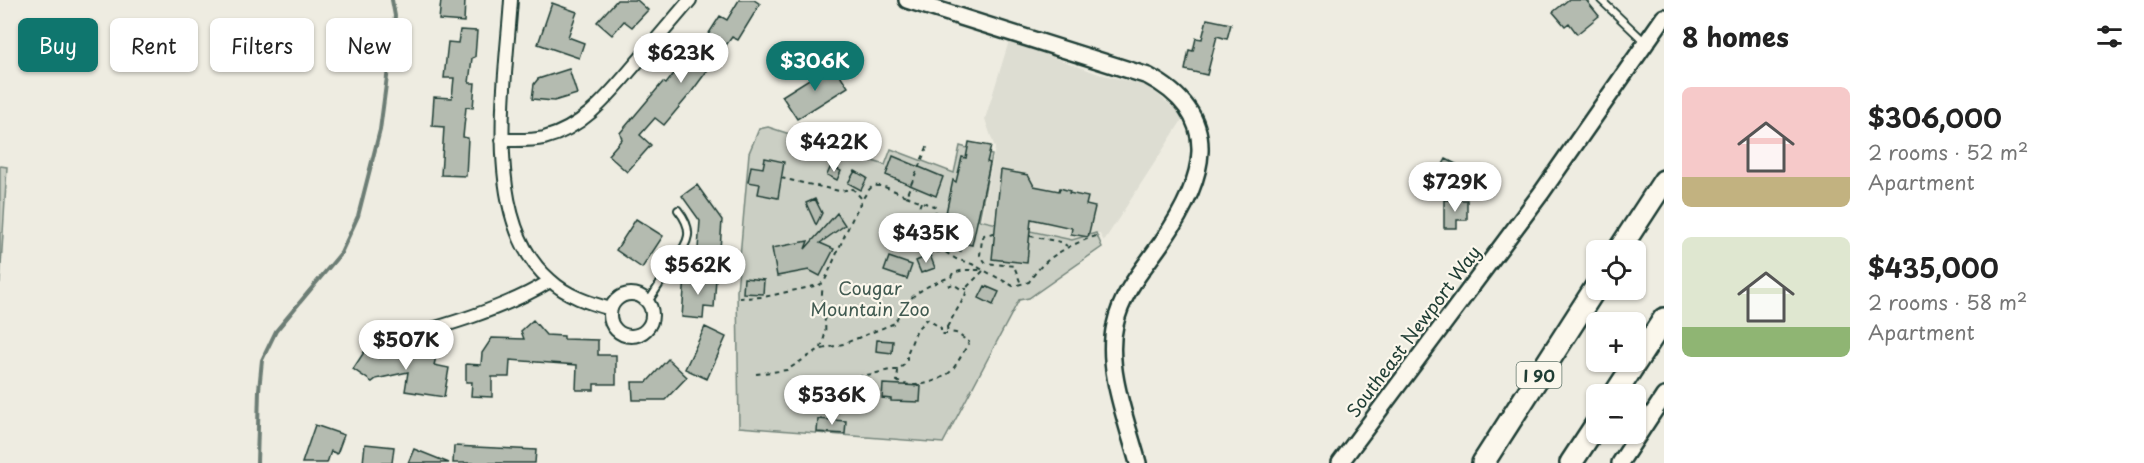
<!DOCTYPE html>
<meta charset="utf-8">
<style>
:root{--surface:#fff;--page:#f2f2f2;--text:#222;--muted:#767676;--accent:#0f766e}
body{margin:0;font-family:"Playpen Sans",sans-serif;background:var(--page);color:var(--text);height:100vh;display:flex;flex-direction:column;font-size:22px;white-space:nowrap}
*{box-sizing:border-box;margin:0}
p{font-size:20px;color:var(--muted)}
.icon{flex:none;width:33px;height:33px;fill:none;stroke:currentColor;stroke-width:2;stroke-linecap:round;stroke-linejoin:round}
.map{position:relative;flex:1;overflow:hidden}
.side{display:flex;flex-direction:column;background:var(--surface);width:480px}
.side>*{flex:none}
.top-card{position:absolute;left:18px;top:18px;width:570px;height:54px;display:flex;gap:12px}
.tools{position:absolute;left:1586px;top:240px;display:grid;gap:12px}
.tools a{display:grid;place-items:center;width:60px;height:60px;border-radius:9px;background:var(--surface);box-shadow:0 2px 4px #0004;font-size:30px}
.price{position:absolute;translate:-50% -51px;padding:0 14px;border-radius:21px;background:#fff;color:#222;font-size:20px;line-height:39px;filter:drop-shadow(0 2px 3px #0008)}
.price::after{content:'';position:absolute;left:50%;top:36px;width:18px;height:14px;margin-left:-9px;background:inherit;clip-path:polygon(0 0,100% 0,50% 100%)}
.price.selected{background:var(--accent);color:#fff}
ul{padding:0;list-style:none}
li{display:flex;align-items:center;gap:18px;height:150px;padding:0 18px}
li span{display:grid;place-items:center;flex:none;width:168px;height:120px;border-radius:9px;color:#555}
li>.icon{margin-inline-start:auto}
span .icon{width:72px;height:72px;fill:#fffc;stroke-width:1}
li b{font-size:26px}
h2{display:flex;justify-content:space-between;align-items:center;height:72px;padding:0 18px;font-size:26px}
.chip{padding:0 21px;border-radius:9px;background:var(--surface);box-shadow:0 2px 4px #0004;font-size:21px;line-height:54px}
.chip.selected{background:var(--accent);color:#fff}
main{display:flex;flex:1;min-height:0}
.map>svg:first-child{display:block}
</style>
<main>
<div class="map">
<svg width="1664" height="463" viewBox="0 0 1664 463">
<rect width="100%" height="100%" fill="#eeece1"/>
<filter id="ink" filterUnits="userSpaceOnUse"><feTurbulence type="fractalNoise" baseFrequency=".0167" numOctaves="2"/><feDisplacementMap in="SourceGraphic" scale="12" xChannelSelector="R" yChannelSelector="G"/><feConvolveMatrix kernelMatrix="1 2 1 2 8 2 1 2 1" color-interpolation-filters="sRGB"/></filter>
<g filter="url(#ink)">
<path fill="#ddddd2" d="M 1009,41 L 1096,73 L 1148,86 L 1184,117 L 1104,241 L 1099,233 L 1072,240 L 981,220 L 995,148 L 985,119 Z"/>
<path fill="#cbcfc4" stroke="#75867c" stroke-width="1.5" d="M 768,127 L 885,165 L 891,149 L 954,173 L 960,146 L 992,155 L 979,220 L 1072,240 L 1096,233 L 1102,247 L 1029,298 L 1019,300 L 943,443 L 739,427 L 737,291 L 749,153 L 759,129 Z
M 0,166 L 7,167 L 0,283 Z"/>
<g fill="none" stroke-linecap="round" stroke-linejoin="round">
<path stroke="#6c7d74" stroke-width="4" d="M 257,463 L 259,390 L 262,360 L 276,331 L 341,253 L 358,216 L 380,130 L 395,16 L 392,0"/>
</g>
<path fill="#b4bbb0" stroke="#1f3d34" stroke-width="1.5" d="M 441,0 L 465,0 L 464,22 L 439,20 Z
M 617,0 L 637,0 L 648,10 L 632,27 L 624,21 L 612,35 L 597,22 Z
M 739,0 L 754,0 L 760,4 L 738,40 L 732,37 L 690,94 L 664,125 L 655,118 L 640,135 L 651,145 L 627,172 L 608,155 L 622,139 L 620,133 L 663,82 L 666,84 L 701,38 L 704,41 L 720,16 L 727,20 Z
M 1568,0 L 1586,0 L 1599,16 L 1577,34 L 1569,23 L 1565,26 L 1553,12 Z
M 552,3 L 577,12 L 568,37 L 584,43 L 579,58 L 538,44 Z
M 1207,19 L 1231,24 L 1227,39 L 1217,36 L 1207,75 L 1185,70 L 1189,50 L 1193,51 L 1196,38 L 1202,39 Z
M 460,30 L 477,31 L 475,57 L 472,58 L 469,83 L 475,83 L 473,108 L 466,107 L 463,137 L 468,138 L 466,176 L 441,175 L 444,127 L 432,126 L 434,97 L 452,98 L 454,78 L 444,78 L 448,42 L 458,43 Z
M 833,64 L 848,87 L 797,119 L 782,96 Z
M 569,69 L 577,94 L 554,101 L 532,99 L 534,84 L 538,79 Z
M 969,142 L 991,146 L 987,162 L 990,163 L 972,245 L 963,243 L 961,251 L 939,246 L 953,180 L 956,182 L 962,157 L 966,158 Z
M 893,156 L 943,177 L 936,196 L 886,175 Z
M 765,158 L 784,162 L 778,198 L 758,194 L 760,184 L 748,182 L 751,166 L 763,168 Z
M 1446,159 L 1464,168 L 1450,195 L 1429,184 L 1438,167 L 1441,168 Z
M 831,166 L 841,171 L 837,180 L 827,175 Z
M 1001,170 L 1028,175 L 1034,186 L 1059,191 L 1060,188 L 1070,191 L 1069,193 L 1088,197 L 1086,205 L 1095,207 L 1088,237 L 1071,234 L 1072,228 L 1031,219 L 1027,263 L 992,259 Z
M 855,171 L 867,178 L 861,190 L 848,183 Z
M 697,185 L 722,220 L 720,250 L 698,249 L 700,221 L 682,196 Z
M 815,199 L 822,213 L 816,225 L 806,203 Z
M 1444,200 L 1467,200 L 1467,220 L 1457,220 L 1457,228 L 1444,228 Z
M 837,213 L 845,225 L 820,243 L 834,249 L 820,276 L 809,270 L 777,276 L 772,248 L 808,241 L 805,249 Z
M 636,219 L 663,236 L 642,268 L 616,250 Z
M 930,255 L 935,268 L 921,273 L 916,261 Z
M 889,257 L 912,265 L 907,279 L 884,271 Z
M 685,276 L 716,278 L 714,308 L 704,307 L 703,319 L 682,317 Z
M 744,278 L 764,280 L 763,294 L 743,293 Z
M 985,286 L 999,292 L 993,305 L 979,298 Z
M 533,320 L 546,335 L 564,336 L 564,339 L 598,340 L 598,355 L 616,355 L 616,384 L 594,384 L 594,390 L 576,390 L 577,365 L 510,360 L 509,377 L 492,377 L 492,397 L 471,396 L 472,382 L 466,382 L 466,364 L 481,365 L 482,353 L 492,338 L 524,339 L 521,331 Z
M 705,327 L 726,337 L 707,379 L 685,369 Z
M 877,340 L 893,341 L 892,353 L 876,351 Z
M 366,349 L 379,358 L 407,352 L 436,357 L 434,365 L 449,368 L 444,397 L 405,391 L 408,372 L 376,379 L 372,382 L 353,369 Z
M 668,359 L 687,377 L 665,400 L 633,400 L 632,382 L 647,382 Z
M 883,384 L 921,386 L 920,402 L 891,401 L 891,399 L 882,398 Z
M 818,419 L 846,421 L 845,434 L 817,432 Z
M 315,425 L 344,435 L 337,454 L 331,451 L 327,463 L 302,463 Z
M 365,444 L 394,447 L 392,463 L 363,463 Z
M 454,446 L 536,450 L 535,463 L 453,463 Z
M 414,449 L 449,463 L 408,463 Z"/>
<g fill="none" stroke-linecap="round" stroke-linejoin="round">
<g stroke="#1f3d34" stroke-width="10">
<path id="service" d="M 1601,0 L 1645,42
M 648,302 C 656,290 664,277 672,265 C 686,244 697,234 678,210"/>
</g>
<g stroke="#1f3d34" stroke-width="16">
<path id="minor" d="M 511,0 C 506,80 481,222 550,280 C 567,296 589,303 611,309
M 502,140 C 516,140 530,141 544,138 C 586,127 612,91 639,60 C 656,40 673,20 690,0
M610 315a21 21 0 1 1 42 0a21 21 0 1 1-42 0Z
M 390,341 C 441,327 505,309 550,281"/>
</g>
<g stroke="#1f3d34" stroke-width="20">
<path id="tertiary" d="M 907,0 L 1148,76 C 1226,117 1204,181 1162,242 C 1144,268 1122,292 1115,325 C 1105,367 1127,422 1138,463
M 1340,463 L 1542,192 L 1664,17
M 1620,463 L 1664,396"/>
</g>
<g stroke="#1f3d34" stroke-width="26">
<path id="motorway" d="M 1619,250 L 1664,181
M 1615,394 L 1664,319
M 1483,463 L 1596,287
M 1571,463 L 1596,425"/>
</g>
<path stroke="#1f3d34" stroke-width="2" stroke-dasharray="4.5 4.5" stroke-linecap="butt" d="M 781,178 L 839,191 L 853,189 L 862,199
M 906,196 L 936,207 L 934,236 L 944,251 L 956,259 L 972,264 L 1013,286 L 1029,282 C 1044,257 1069,245 1096,236
M 921,202 L 908,240 L 919,244 L 932,253 L 944,251
M 994,233 L 984,235 L 982,240 L 980,255 L 986,263 L 1014,266 L 1021,284
M 1030,236 L 1061,242 L 1067,246
M 948,286 L 953,284 L 961,289 L 967,289
M 739,298 L 764,297 L 819,285 L 824,282 C 832,267 862,188 874,186 C 883,184 898,193 906,196 L 928,145
M 947,327 L 965,296 L 968,286 L 984,270
M 821,348 C 822,344 824,339 825,334 C 827,318 819,302 823,287
M 898,371 L 897,381 C 910,390 941,382 951,371 C 958,363 964,351 969,342 L 956,333 L 949,332
M 756,374 L 787,370 L 818,350 L 843,344 L 895,323 C 906,296 924,286 951,277 L 953,273 L 964,270 L 984,270
M 858,377 L 890,370 L 898,370 L 907,362 L 907,354 L 917,329 L 927,319 L 941,328 L 941,334 L 948,334 L 947,327 L 941,328"/>
<use href="#service" stroke="#fbf7ec" stroke-width="6"/>
<use href="#minor" stroke="#fbf7ec" stroke-width="12"/>
<use href="#tertiary" stroke="#fbf7ec" stroke-width="15"/>
<use href="#motorway" stroke="#fbf7ec" stroke-width="21"/>
</g>
</g>
<g text-anchor="middle" dominant-baseline="central" stroke-width="4.5" stroke-linejoin="round" paint-order="stroke">
<rect fill="#fbf7ec" stroke="#61756b" stroke-width="1.5" x="1516.5" y="362" width="45" height="26" rx="4.5"/>
<g font-size="16" font-weight="bold" fill="#1f3d34">
<text x="1539" y="375">I 90</text>
</g>
<g font-size="18" fill="#415a51" stroke="#fbf7ec">
<text x="870" y="287">Cougar<tspan x="870" dy="21">Mountain Zoo</tspan></text>
</g>
<g font-size="18" fill="#1f3d34" stroke="#fbf7ec">
<text transform="translate(1413 331) rotate(-53)">Southeast Newport Way</text>
</g>
</g>
</svg>
<div class="tools">
<a><svg class="icon" aria-label="locate" viewBox="0 0 24 24"><circle cx="12" cy="12" r="6"/><path d="M12 2v4M12 18v4M2 12h4M18 12h4"/></svg></a>
<a>+</a>
<a>−</a>
</div>
<b class="price" style="left:681px;top:84px">$623K</b>
<b class="price selected" style="left:815px;top:92px">$306K</b>
<b class="price" style="left:834px;top:173px">$422K</b>
<b class="price" style="left:1455px;top:213px">$729K</b>
<b class="price" style="left:926px;top:264px">$435K</b>
<b class="price" style="left:698px;top:296px">$562K</b>
<b class="price" style="left:406px;top:371px">$507K</b>
<b class="price" style="left:832px;top:426px">$536K</b>
<div class="top-card">
<a class="chip selected">Buy</a>
<a class="chip">Rent</a>
<a class="chip">Filters</a>
<a class="chip">New</a>
</div>
</div>
<section class="side">
<h2>8 homes<svg class="icon" aria-label="filters" viewBox="0 0 24 24"><path d="M4 7h16M4 17h16"/><circle cx="9" cy="7" r="2"/><circle cx="15" cy="17" r="2"/></svg></h2>
<ul>
<li><span style="background:linear-gradient(#f6c9c9 75%,#c2b280 0)"><svg class="icon" aria-label="home" viewBox="0 0 24 24"><path d="M3 11l9-7 9 7M6 9v11h12V9"/></svg></span><div><b>$306,000</b><p>2 rooms · 52 m²</p><p>Apartment</p></div></li>
<li><span style="background:linear-gradient(#dfe7d0 75%,#8fb573 0)"><svg class="icon" aria-label="home" viewBox="0 0 24 24"><path d="M3 11l9-7 9 7M6 9v11h12V9"/></svg></span><div><b>$435,000</b><p>2 rooms · 58 m²</p><p>Apartment</p></div></li>
</ul>
</section>
</main>
